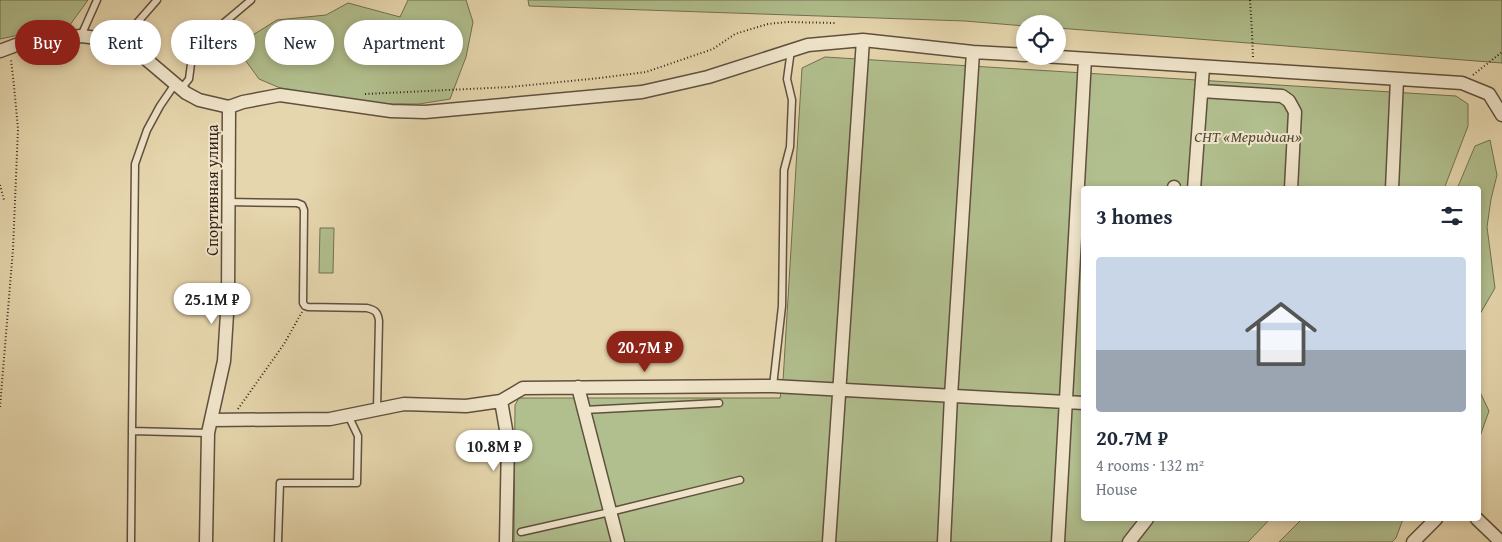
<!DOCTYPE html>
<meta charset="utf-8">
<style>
:root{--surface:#fff;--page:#f6f6f7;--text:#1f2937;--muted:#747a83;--accent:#8f2418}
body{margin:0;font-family:"Gentium Book Plus",serif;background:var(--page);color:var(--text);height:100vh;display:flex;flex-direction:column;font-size:19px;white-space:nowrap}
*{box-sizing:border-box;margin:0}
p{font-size:16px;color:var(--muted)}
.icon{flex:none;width:28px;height:28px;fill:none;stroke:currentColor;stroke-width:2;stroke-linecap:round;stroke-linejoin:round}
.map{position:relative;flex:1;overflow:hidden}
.drawer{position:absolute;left:1081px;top:186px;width:400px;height:335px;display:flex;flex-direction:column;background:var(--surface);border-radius:5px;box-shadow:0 2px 8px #0003}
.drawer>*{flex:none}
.hud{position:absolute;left:15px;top:20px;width:475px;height:45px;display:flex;gap:10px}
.buttons{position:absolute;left:1016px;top:15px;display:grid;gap:10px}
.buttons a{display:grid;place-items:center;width:50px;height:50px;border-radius:50%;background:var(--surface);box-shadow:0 2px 8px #0003;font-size:25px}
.price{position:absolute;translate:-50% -42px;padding:0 11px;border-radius:18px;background:#fff;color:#222;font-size:16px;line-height:32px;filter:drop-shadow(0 1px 2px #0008)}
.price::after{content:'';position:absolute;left:50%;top:30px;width:15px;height:11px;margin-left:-8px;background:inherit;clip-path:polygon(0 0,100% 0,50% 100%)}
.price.on{background:var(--accent);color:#fff}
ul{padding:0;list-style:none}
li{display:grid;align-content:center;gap:10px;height:265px;padding:0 15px}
li span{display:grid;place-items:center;height:155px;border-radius:5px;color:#555}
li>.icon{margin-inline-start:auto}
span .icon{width:90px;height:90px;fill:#fffc;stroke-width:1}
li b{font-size:21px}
h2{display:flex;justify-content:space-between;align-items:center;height:60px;padding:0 15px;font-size:21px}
.tag{padding:0 18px;border-radius:22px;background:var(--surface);box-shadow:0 2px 8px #0003;font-size:18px;line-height:45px}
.tag.on{background:var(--accent);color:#fff}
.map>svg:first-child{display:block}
</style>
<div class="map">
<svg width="1502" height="542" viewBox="0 0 1502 542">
<rect width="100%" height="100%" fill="#e6d6ad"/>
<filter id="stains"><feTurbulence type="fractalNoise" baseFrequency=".004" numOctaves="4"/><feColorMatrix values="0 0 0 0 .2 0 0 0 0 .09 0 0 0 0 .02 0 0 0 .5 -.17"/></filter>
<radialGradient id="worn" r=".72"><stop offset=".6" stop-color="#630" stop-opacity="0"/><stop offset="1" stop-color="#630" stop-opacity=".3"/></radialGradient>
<path fill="#b1be8d" stroke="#727053" d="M 0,0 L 88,0 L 67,29 L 28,33 L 0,39 Z
M 408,0 L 466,0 L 473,22 L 466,57 L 450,99 L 419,104 L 369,104 L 306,99 L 259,79 L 235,46 L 277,20 L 326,15 L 348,3 L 400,17 Z
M 528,0 L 1502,0 L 1502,63 L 1058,28 L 1058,24 L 1025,24 L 1025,26 L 965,21 L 529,6 Z
M 825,57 L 1456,96 L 1468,104 L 1468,126 L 1444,189 L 1084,189 L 1084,519 L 1270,519 L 1248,542 L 514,542 L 515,405 L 519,398 L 780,398 L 783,381 L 802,68 Z
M 1490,140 L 1497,175 L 1491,199 L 1487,227 L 1495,288 L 1480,314 L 1479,313 L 1479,189 L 1457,189 L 1475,146 Z
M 320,228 L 334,228 L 333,273 L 319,273 Z
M 1479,390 L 1489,411 L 1479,439 Z
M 1302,519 L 1403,519 L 1396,538 L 1392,542 L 1279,542 Z"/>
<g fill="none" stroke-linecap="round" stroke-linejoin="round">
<g stroke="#60503e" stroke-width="9">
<path id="service" d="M 81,36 L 97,0
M 126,46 L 136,24 L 157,0
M 175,84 L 160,106 L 147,130 L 135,164 L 132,431 L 208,433
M 181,89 L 189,79 L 193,49 L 251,0
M 228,202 L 297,203 L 302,205 L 304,210 L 303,303 L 305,306 L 308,307 L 367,308 C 375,310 378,312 379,321 L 377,409
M 773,386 L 782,306 L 784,170 L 790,147 L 792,100 L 787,79 L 791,50
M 584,410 L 719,403
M 521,532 L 610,512 L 740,480
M 131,542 L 132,431
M 278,542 L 280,483 L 357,483 L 358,436 L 348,415"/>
</g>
<g stroke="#60503e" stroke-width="15">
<path id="minor" d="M 0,51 L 27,41 L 40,39 L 81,36 L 98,38 L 126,46 L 140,54 L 186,93 L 199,100 L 229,107 L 243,102 L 280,95 L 391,111 L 425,112 L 642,92 L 708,77 L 808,45 L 863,40 L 973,52 L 1025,55
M 1043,56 L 1462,83 L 1489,94 L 1502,115
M 1201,91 L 1282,96 L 1289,101 L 1295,112 L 1291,189
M 1174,189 L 1174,187
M 1194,189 L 1203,67
M 1392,189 L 1397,79
M 578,387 L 618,542
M 501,401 L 508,441 L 506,542
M 211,420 L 330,419 L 404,404 L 466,406 L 501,401 L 523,388 L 773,386 L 1084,403
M 1477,519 L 1501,542
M 206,542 L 208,433 L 224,361 L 228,298 L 229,107
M 829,542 L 863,40
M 944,542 L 951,396 L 973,52
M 1058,542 L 1085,59
M 1129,542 L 1147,519
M 1413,542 L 1436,519"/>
</g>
<path stroke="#332319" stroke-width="2" stroke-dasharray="1 2.5" stroke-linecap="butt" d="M 1250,0 L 1252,32 L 1253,58
M 1473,75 L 1502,52
M 365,94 L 510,87 L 600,78 L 646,72 L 713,49 L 735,34 L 768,24 L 787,22 L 835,23
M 0,185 L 4,200
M 0,407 L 13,249 L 18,129 L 14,86 L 11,60
M 238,409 L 284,344 L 302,312"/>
<use href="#service" stroke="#efe4ca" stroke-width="6"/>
<use href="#minor" stroke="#efe4ca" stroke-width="12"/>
</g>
<g text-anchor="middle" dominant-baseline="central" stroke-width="4" stroke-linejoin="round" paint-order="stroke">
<g font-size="16" font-style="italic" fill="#524a36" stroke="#efe4ca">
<text x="1248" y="136">СНТ «Меридиан»</text>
</g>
<g font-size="16" fill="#332319" stroke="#efe4ca">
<text transform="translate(212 190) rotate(-90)">Спортивная улица</text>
</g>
</g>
<rect width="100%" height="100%" filter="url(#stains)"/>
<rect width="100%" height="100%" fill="url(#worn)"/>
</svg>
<div class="buttons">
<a><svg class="icon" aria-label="locate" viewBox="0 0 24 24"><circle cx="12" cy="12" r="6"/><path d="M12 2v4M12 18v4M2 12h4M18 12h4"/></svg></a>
</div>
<b class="price" style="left:212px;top:325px">25.1M ₽</b>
<b class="price on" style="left:645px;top:373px">20.7M ₽</b>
<b class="price" style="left:494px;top:472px">10.8M ₽</b>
<div class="hud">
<a class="tag on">Buy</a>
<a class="tag">Rent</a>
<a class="tag">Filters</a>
<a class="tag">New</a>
<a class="tag">Apartment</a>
</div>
<section class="drawer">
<h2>3 homes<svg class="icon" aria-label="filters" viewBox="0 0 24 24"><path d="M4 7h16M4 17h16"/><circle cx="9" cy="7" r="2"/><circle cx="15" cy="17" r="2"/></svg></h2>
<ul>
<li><span style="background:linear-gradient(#c9d6e8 60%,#9aa5b1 0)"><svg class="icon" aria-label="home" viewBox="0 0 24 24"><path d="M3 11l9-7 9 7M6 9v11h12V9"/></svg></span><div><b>20.7M ₽</b><p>4 rooms · 132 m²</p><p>House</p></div></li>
</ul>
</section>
</div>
